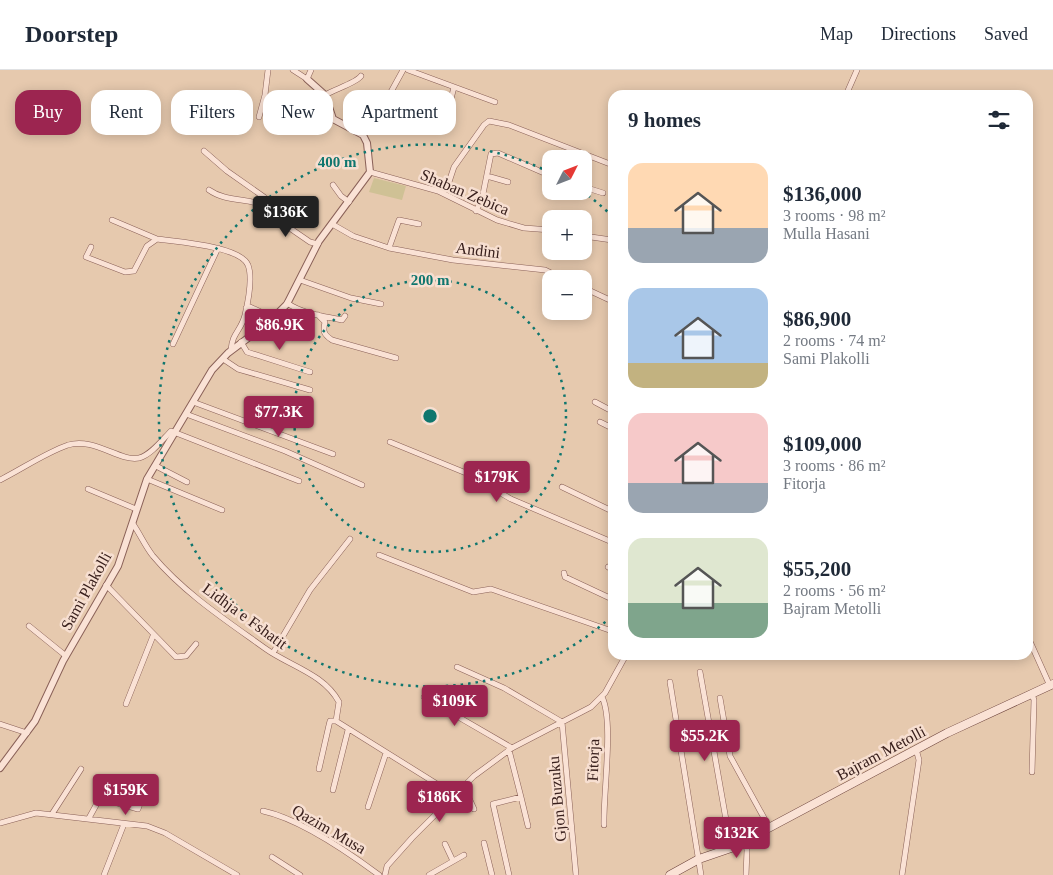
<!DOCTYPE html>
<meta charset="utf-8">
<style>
:root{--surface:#fff;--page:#f6f6f7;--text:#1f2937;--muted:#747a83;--line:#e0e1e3;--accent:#9c2550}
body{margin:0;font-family:Georgia,serif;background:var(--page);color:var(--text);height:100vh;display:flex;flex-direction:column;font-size:19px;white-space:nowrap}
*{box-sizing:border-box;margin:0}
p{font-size:16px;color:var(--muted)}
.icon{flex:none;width:28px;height:28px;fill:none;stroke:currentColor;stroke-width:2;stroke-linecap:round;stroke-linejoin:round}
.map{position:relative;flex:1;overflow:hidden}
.side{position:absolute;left:608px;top:20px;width:425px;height:570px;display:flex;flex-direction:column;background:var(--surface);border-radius:15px;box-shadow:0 2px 12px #0003}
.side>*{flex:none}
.top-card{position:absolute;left:15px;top:20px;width:475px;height:45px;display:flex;gap:10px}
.needle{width:32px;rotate:48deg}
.controls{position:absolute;left:542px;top:80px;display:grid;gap:10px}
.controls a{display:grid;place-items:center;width:50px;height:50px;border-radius:10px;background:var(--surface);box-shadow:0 2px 12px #0003;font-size:25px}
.price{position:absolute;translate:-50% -42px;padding:0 11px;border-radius:5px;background:var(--accent);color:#fff;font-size:16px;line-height:32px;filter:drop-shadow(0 1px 2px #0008)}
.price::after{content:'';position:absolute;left:50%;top:30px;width:15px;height:11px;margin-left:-8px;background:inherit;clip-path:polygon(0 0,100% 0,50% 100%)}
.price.current{background:#222;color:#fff}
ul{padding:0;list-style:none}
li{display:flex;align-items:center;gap:15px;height:125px;padding:0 20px}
li span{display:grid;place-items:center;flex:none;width:140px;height:100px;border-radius:15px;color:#555}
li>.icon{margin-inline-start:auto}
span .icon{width:60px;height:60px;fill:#fffc;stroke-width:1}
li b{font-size:21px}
h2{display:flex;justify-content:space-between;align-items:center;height:60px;padding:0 20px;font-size:21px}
.pill{padding:0 18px;border-radius:15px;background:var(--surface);box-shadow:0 2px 12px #0003;font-size:18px;line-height:45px}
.pill.current{background:var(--accent);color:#fff}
header{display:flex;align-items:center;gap:30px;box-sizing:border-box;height:70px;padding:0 25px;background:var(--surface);border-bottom:1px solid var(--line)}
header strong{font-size:24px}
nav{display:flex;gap:28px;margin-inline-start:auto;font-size:18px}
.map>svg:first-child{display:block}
</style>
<header>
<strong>Doorstep</strong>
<nav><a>Map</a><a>Directions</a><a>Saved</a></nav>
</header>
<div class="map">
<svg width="1053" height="805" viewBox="0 0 1053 805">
<rect width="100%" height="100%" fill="#f0d1c1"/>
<path fill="#e6c9ae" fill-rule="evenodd" d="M 0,0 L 1053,0 L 1053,805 L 0,805 ZM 612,25 L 1028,25 L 1028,585 L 612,585 ZM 551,89 L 584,89 L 584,121 L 551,121 ZM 551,149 L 584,149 L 584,181 L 551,181 ZM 551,209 L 584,209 L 584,241 L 551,241 Z"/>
<path fill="#cfc195" d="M 374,108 L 406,116 L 402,130 L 369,122 Z"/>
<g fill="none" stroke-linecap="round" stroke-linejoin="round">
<g stroke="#8a6158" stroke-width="6">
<path id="minor" d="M 293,0 L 307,9 L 311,0
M 408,0 L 495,32
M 325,25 C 335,19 356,13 361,6
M 846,25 L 857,0
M 448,41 L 454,17
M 259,47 L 265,25 L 268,0
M 361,56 L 390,57
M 357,61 L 367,49 L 381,40 L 403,0
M 204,81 L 227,101 L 264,127 L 278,150 L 310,172 L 318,174
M 370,102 L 438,121 L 497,150 L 524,158 L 551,160
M 487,106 L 508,112
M 333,115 L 341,126 L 349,132
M 584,117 L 603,123
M 209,120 C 227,133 251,127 270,138
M 438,121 L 449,112 L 454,97 L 484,55 L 489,51 L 509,55 L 610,94
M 476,141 L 482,129 L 491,84 L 498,83 L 551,106
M 112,150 L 157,169
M 332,154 L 353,166 L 389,178 L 453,190 L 545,200 L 563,209
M 584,166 L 612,170
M 91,177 L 86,187 L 125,202 L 134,201 L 147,176 L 157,169 C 177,172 240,176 248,195 C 253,208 248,232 245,245 C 241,261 232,263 231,280
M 389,178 L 399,150 L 419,154
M 300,210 L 351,228 L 381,234
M 584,218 L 612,231
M 287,233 C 303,244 324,246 342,250 L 345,246
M 246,238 L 250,237 L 274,248
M 318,245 L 325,252 C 323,261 323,264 332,270 L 396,288
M 241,272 L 247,282 L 310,302
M 173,274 L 218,178
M 223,289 L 238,299 L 310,320
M 193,332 L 333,384
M 595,332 L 612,341
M 186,344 L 285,381 L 362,415
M 600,352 L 612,358
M 390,372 L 466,403 L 511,429 L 612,472
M 156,396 L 187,412
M 147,409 L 222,440
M 0,410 C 22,399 45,383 68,375 C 94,367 120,392 139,388 C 151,385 163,369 171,361 L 299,411
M 562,417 L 612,441
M 88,419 L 136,439
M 133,454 C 140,464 145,476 153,486 C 184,523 227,551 266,579 C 290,596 324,604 339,632 L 336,651
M 379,485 L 473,522 L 491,519 L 612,561
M 608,497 L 612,499
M 564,503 L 565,507 L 612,529
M 106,515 L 176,587 L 186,586 L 196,574
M 29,556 L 66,586
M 1028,567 L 1050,616
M 273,583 L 310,520 L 350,469
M 457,597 L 504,618 L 562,652
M 700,602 L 731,778
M 670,612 L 701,805
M 1032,624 L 1034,630 L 1032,702
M 424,627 L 512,678
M 602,627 C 614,650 603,725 604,755
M 720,628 L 730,686 L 769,757
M 126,634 L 153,566
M 336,651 L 453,724
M 562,652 L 576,805
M 0,654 L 27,663
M 509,680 L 521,727
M 319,699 L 329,655 L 330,651 L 336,651
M 463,715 L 474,739
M 333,720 L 348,660
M 368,737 L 386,683
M 263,741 C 300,749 348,782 379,805
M 52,744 L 81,699
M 89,748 L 100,728 L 138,739 L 141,731
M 0,753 L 36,743 L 147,756 L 165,763 L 237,805
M 745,770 L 747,780 L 746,805
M 484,773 L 492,805
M 445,774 L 453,791
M 272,787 L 300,805
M 104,805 L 124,754
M 385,805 L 387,796 L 412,768 L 474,706 L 512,678 L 591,637 L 605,623 L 626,585
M 429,805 L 464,785
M 509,805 L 493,734 L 521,727 L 528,756
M 902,805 L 919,690 L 916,679"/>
</g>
<g stroke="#8a6158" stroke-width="8">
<path id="tertiary" d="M 0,698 L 35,651 L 63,591 L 118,496 L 147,409 L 212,300 L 228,283 L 268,253 L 287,234 L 319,171 L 370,102 L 367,73 L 363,65 L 333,49 L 325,25 L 307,9"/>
</g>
<g stroke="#6c423b" stroke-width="9">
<path id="secondary" d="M 670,805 L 699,789 L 731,778 L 947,663 L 1053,614"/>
</g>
<use href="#minor" stroke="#fae2d5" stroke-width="5"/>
<use href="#tertiary" stroke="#fae2d5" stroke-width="6"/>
<use href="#secondary" stroke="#fae2d5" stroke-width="8"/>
</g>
<g fill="none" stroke="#0f766e" stroke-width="2.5" stroke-dasharray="2.5 5">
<circle cx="430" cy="346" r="136"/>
<path d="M611 547A271 271 0 1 1 551 103M582 121A271 271 0 0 1 611 145"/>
</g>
<g text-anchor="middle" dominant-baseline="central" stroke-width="5" stroke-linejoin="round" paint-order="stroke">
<g font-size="16" fill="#39201d" stroke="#f7dfd1">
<text transform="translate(465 122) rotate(23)">Shaban Zebica</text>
<text transform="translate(478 180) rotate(7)">Andini</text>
<text transform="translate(86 521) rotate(-61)">Sami Plakolli</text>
<text transform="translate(245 546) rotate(36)">Lidhja e Fshatit</text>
<text transform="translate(881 683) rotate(-28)">Bajram Metolli</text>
<text transform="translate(593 690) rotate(-88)">Fitorja</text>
<text transform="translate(557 729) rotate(-95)">Gjon Buzuku</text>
<text transform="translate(329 759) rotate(30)">Qazim Musa</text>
</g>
</g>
<circle cx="430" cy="346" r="8" fill="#0f766e" stroke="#f7dfd1" stroke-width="2.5"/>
<g font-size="15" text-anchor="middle" font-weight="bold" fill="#0f766e" stroke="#f7dfd1" stroke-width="5" stroke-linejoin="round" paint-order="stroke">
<text x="337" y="97">400 m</text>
<text x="430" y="215">200 m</text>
</g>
</svg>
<div class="controls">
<a><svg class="needle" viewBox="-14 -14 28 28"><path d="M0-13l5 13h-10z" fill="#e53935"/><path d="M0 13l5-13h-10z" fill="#747a83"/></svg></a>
<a>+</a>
<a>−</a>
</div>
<b class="price current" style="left:286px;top:168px">$136K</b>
<b class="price" style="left:280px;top:281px">$86.9K</b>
<b class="price" style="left:279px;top:368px">$77.3K</b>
<b class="price" style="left:497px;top:433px">$179K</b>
<b class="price" style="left:455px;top:657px">$109K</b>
<b class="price" style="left:705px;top:692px">$55.2K</b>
<b class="price" style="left:126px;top:746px">$159K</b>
<b class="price" style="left:440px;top:753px">$186K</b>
<b class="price" style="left:737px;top:789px">$132K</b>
<div class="top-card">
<a class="pill current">Buy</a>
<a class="pill">Rent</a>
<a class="pill">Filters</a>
<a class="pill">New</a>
<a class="pill">Apartment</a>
</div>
<section class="side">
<h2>9 homes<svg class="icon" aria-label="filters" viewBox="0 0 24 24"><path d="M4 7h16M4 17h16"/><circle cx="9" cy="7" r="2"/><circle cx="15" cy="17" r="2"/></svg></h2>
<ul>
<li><span style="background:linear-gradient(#ffd9b3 65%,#9aa5b1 0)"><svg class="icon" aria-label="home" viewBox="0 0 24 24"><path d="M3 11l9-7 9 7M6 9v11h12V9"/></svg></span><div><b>$136,000</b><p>3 rooms · 98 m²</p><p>Mulla Hasani</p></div></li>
<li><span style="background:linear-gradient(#a9c7e8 75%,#c2b280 0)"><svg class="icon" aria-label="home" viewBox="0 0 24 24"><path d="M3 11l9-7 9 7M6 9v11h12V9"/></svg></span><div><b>$86,900</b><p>2 rooms · 74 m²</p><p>Sami Plakolli</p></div></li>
<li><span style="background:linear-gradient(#f6c9c9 70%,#9aa5b1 0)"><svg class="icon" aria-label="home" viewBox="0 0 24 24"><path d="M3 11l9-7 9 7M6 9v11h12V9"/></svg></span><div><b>$109,000</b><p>3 rooms · 86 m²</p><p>Fitorja</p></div></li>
<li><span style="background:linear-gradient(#dfe7d0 65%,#7fa58c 0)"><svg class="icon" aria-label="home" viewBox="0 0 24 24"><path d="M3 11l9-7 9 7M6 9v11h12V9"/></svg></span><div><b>$55,200</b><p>2 rooms · 56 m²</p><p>Bajram Metolli</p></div></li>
</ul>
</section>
</div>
